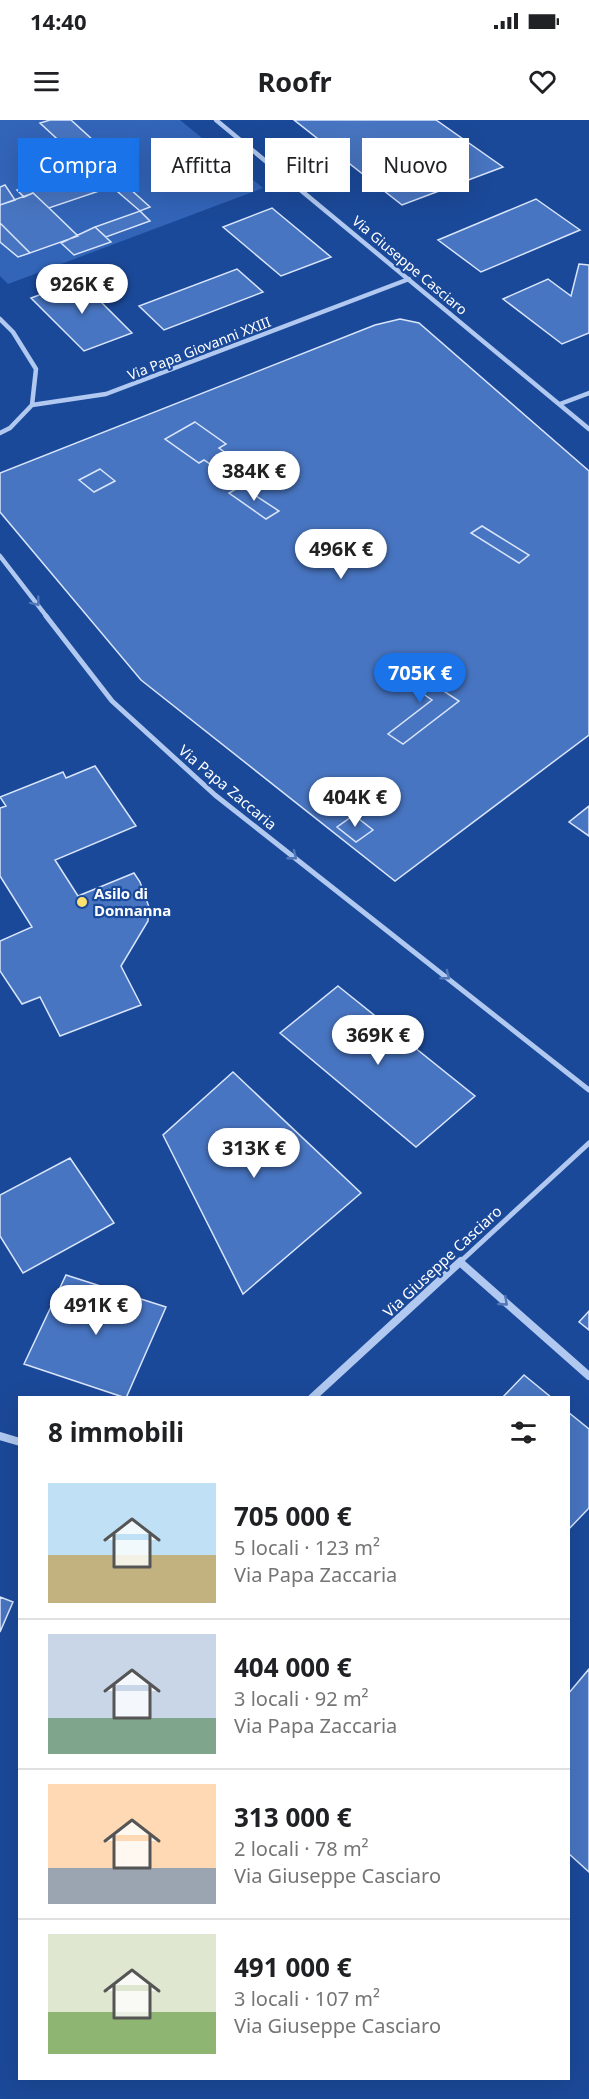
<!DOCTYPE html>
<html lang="it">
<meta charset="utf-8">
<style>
:root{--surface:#fff;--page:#f2f2f2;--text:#202124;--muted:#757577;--line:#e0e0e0;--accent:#1a73e8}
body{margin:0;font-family:"Noto Sans",sans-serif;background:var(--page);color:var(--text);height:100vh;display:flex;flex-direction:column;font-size:22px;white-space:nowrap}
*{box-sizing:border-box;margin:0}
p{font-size:20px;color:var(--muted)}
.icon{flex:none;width:33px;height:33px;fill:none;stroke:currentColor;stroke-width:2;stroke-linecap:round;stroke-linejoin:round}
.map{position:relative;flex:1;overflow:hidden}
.sheet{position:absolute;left:18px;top:1276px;width:552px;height:684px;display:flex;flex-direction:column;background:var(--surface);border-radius:0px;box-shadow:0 6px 24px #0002}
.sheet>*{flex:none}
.guide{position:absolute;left:18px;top:18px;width:554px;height:54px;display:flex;gap:12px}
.price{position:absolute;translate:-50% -51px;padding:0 14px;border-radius:21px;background:#fff;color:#222;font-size:20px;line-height:39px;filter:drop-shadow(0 2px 3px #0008)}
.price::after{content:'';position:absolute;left:50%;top:36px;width:18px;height:14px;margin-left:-9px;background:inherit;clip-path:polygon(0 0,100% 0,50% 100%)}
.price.active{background:var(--accent);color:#fff}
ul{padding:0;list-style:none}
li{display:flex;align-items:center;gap:18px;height:150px;padding:0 30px}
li+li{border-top:2px solid var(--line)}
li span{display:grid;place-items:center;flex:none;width:168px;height:120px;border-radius:0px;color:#555}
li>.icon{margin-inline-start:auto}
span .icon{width:72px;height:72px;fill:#fffc;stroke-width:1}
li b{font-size:26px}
h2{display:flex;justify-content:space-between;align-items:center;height:72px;padding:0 30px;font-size:26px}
.pill{padding:0 21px;border-radius:0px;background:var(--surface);box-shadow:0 6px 24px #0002;font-size:21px;line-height:54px}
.pill.active{background:var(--accent);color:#fff}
.status{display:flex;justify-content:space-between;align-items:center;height:42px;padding:0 30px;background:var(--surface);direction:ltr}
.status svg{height:16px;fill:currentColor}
header{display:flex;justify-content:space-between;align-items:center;height:78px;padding:0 30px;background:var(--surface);font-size:27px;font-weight:700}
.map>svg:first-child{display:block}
</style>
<div class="status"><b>14:40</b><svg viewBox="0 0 49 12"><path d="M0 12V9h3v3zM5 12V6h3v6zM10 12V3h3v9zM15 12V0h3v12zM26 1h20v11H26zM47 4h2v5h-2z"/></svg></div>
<header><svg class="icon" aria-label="menu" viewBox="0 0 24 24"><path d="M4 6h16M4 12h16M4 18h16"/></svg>Roofr<svg class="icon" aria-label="heart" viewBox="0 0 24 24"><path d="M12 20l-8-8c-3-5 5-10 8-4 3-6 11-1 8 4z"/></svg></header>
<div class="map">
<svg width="589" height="1979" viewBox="0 0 589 1979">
<rect width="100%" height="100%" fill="#1b4999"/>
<path fill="#3264b8" d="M 0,0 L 180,0 L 263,68 L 8,164 L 0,156 Z"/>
<path fill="#4875c1" stroke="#d8e5fb" stroke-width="1.5" d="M 50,0 L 71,0 L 94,21 L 68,29 L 40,3 Z
M 294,0 L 436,0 L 503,47 L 402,85 Z
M 95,43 L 117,65 L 49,88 L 33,73 L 24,77 L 17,70 Z
M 5,65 L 15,80 L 0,85 L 0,67 Z
M 129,68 L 150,87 L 140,91 L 118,72 Z
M 33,73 L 49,88 L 78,116 L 30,133 L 0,103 L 0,85 Z
M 536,79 L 580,110 L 481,152 L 438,120 Z
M 272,88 L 331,137 L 281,156 L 223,107 Z
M 140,91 L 150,101 L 106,117 L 95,107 Z
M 0,103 L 30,133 L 18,137 L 0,122 Z
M 95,107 L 111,122 L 74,135 L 61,123 Z
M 579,144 L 589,145 L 589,213 L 562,224 L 503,179 L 548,159 L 571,176 Z
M 237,149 L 263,172 L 164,210 L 139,186 Z
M 79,160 L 132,213 L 84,231 L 31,178 Z
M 400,199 L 419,203 L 589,351 L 589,615 L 395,761 L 141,560 L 0,392 L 0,353 L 375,205 Z
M 195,302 L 226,324 L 219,328 L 230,336 L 213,346 L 204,340 L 199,343 L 165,319 Z
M 100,349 L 115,361 L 94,372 L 79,360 Z
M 241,366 L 279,391 L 266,399 L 229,373 Z
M 482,406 L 529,435 L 519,443 L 471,413 Z
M 398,541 L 459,581 L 403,624 L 388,614 L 432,580 L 387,549 Z
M 95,646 L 136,706 L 55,740 L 78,776 L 134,753 L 140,762 L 149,787 L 148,801 L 121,846 L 141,885 L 60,916 L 40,877 L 22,884 L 0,851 L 0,821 L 32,807 L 0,756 L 0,688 L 6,686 L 0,677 L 63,652 L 66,658 Z
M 589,686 L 589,716 L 569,702 Z
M 354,695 L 373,710 L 356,722 L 337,707 Z
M 338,866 L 475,976 L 416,1027 L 280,913 Z
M 233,952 L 361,1073 L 243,1174 L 163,1015 Z
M 70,1038 L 114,1103 L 23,1153 L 0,1116 L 0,1075 Z
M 66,1155 L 166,1187 L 126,1278 L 24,1244 Z
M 589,1191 L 589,1210 L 579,1202 Z
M 524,1255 L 552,1278 L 502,1278 Z
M 568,1292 L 589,1309 L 589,1388 L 568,1410 Z
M 0,1477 L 13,1482 L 0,1512 Z
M 589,1549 L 589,1752 L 568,1733 L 568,1574 Z"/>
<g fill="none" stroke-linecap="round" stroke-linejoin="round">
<path stroke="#b1c9f0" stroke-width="4.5" d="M 216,0 L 589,309
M 0,199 L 13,212 L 36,249 L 32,285
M 560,284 L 589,273
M 0,313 L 10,308 L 32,285 L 106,274 L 409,159
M 0,436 L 47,497"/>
<path stroke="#b1c9f0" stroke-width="5" d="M 46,496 L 112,581 L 215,675 L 589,970
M 460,1142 L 589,1023"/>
<path stroke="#b1c9f0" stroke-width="8" d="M 461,1143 L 589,1256
M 312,1278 L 461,1141
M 0,1316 L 20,1322"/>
</g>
<defs><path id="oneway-chevron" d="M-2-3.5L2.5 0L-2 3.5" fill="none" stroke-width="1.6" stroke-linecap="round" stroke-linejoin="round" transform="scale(1.5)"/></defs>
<g stroke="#5076b7">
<use href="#oneway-chevron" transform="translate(36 482) rotate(52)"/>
<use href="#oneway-chevron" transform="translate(293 736) rotate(38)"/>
<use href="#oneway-chevron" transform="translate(446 856) rotate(38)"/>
<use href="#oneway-chevron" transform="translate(504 1182) rotate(41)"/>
</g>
<circle fill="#ffe170" stroke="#1b4999" stroke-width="2" cx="82" cy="782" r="6"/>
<g text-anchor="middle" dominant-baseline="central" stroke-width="4.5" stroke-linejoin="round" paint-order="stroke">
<g font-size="14" fill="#fff" stroke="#1b4999">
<text transform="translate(410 145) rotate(40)">Via Giuseppe Casciaro</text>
<text transform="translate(199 228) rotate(-21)">Via Papa Giovanni XXIII</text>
</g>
<g font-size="15" fill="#fff" stroke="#1b4999">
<text transform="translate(228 667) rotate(40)">Via Papa Zaccaria</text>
<text transform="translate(442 1141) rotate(-43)">Via Giuseppe Casciaro</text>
</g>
<g font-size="15" font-weight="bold" fill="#fff" stroke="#1b4999" text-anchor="start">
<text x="94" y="773">Asilo di<tspan x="94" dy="17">Donnanna</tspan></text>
</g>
</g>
</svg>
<b class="price" style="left:82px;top:195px">926K €</b>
<b class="price" style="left:254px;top:382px">384K €</b>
<b class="price" style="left:341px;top:460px">496K €</b>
<b class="price active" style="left:420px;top:584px">705K €</b>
<b class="price" style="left:355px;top:708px">404K €</b>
<b class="price" style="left:378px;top:946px">369K €</b>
<b class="price" style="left:254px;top:1059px">313K €</b>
<b class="price" style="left:96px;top:1216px">491K €</b>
<div class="guide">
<a class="pill active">Compra</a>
<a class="pill">Affitta</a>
<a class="pill">Filtri</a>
<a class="pill">Nuovo</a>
</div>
<section class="sheet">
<h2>8 immobili<svg class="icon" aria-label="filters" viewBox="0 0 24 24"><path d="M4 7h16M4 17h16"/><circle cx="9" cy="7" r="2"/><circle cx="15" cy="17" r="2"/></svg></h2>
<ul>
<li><span style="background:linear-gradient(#bfe0f5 60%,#c2b280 0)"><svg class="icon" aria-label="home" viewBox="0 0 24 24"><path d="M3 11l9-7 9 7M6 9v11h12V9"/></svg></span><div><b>705 000 €</b><p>5 locali · 123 m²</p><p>Via Papa Zaccaria</p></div></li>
<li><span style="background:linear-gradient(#c9d6e8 70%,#7fa58c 0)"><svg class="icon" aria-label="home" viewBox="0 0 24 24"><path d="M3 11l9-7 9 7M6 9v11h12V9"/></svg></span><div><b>404 000 €</b><p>3 locali · 92 m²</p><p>Via Papa Zaccaria</p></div></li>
<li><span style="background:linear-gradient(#ffd9b3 70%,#9aa5b1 0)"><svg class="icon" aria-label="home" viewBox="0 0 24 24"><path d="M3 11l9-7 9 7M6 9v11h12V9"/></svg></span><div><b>313 000 €</b><p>2 locali · 78 m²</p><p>Via Giuseppe Casciaro</p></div></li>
<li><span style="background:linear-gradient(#dfe7d0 65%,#8fb573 0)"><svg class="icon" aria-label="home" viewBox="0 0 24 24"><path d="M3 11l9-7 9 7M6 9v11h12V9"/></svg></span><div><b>491 000 €</b><p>3 locali · 107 m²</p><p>Via Giuseppe Casciaro</p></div></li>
</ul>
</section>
</div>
